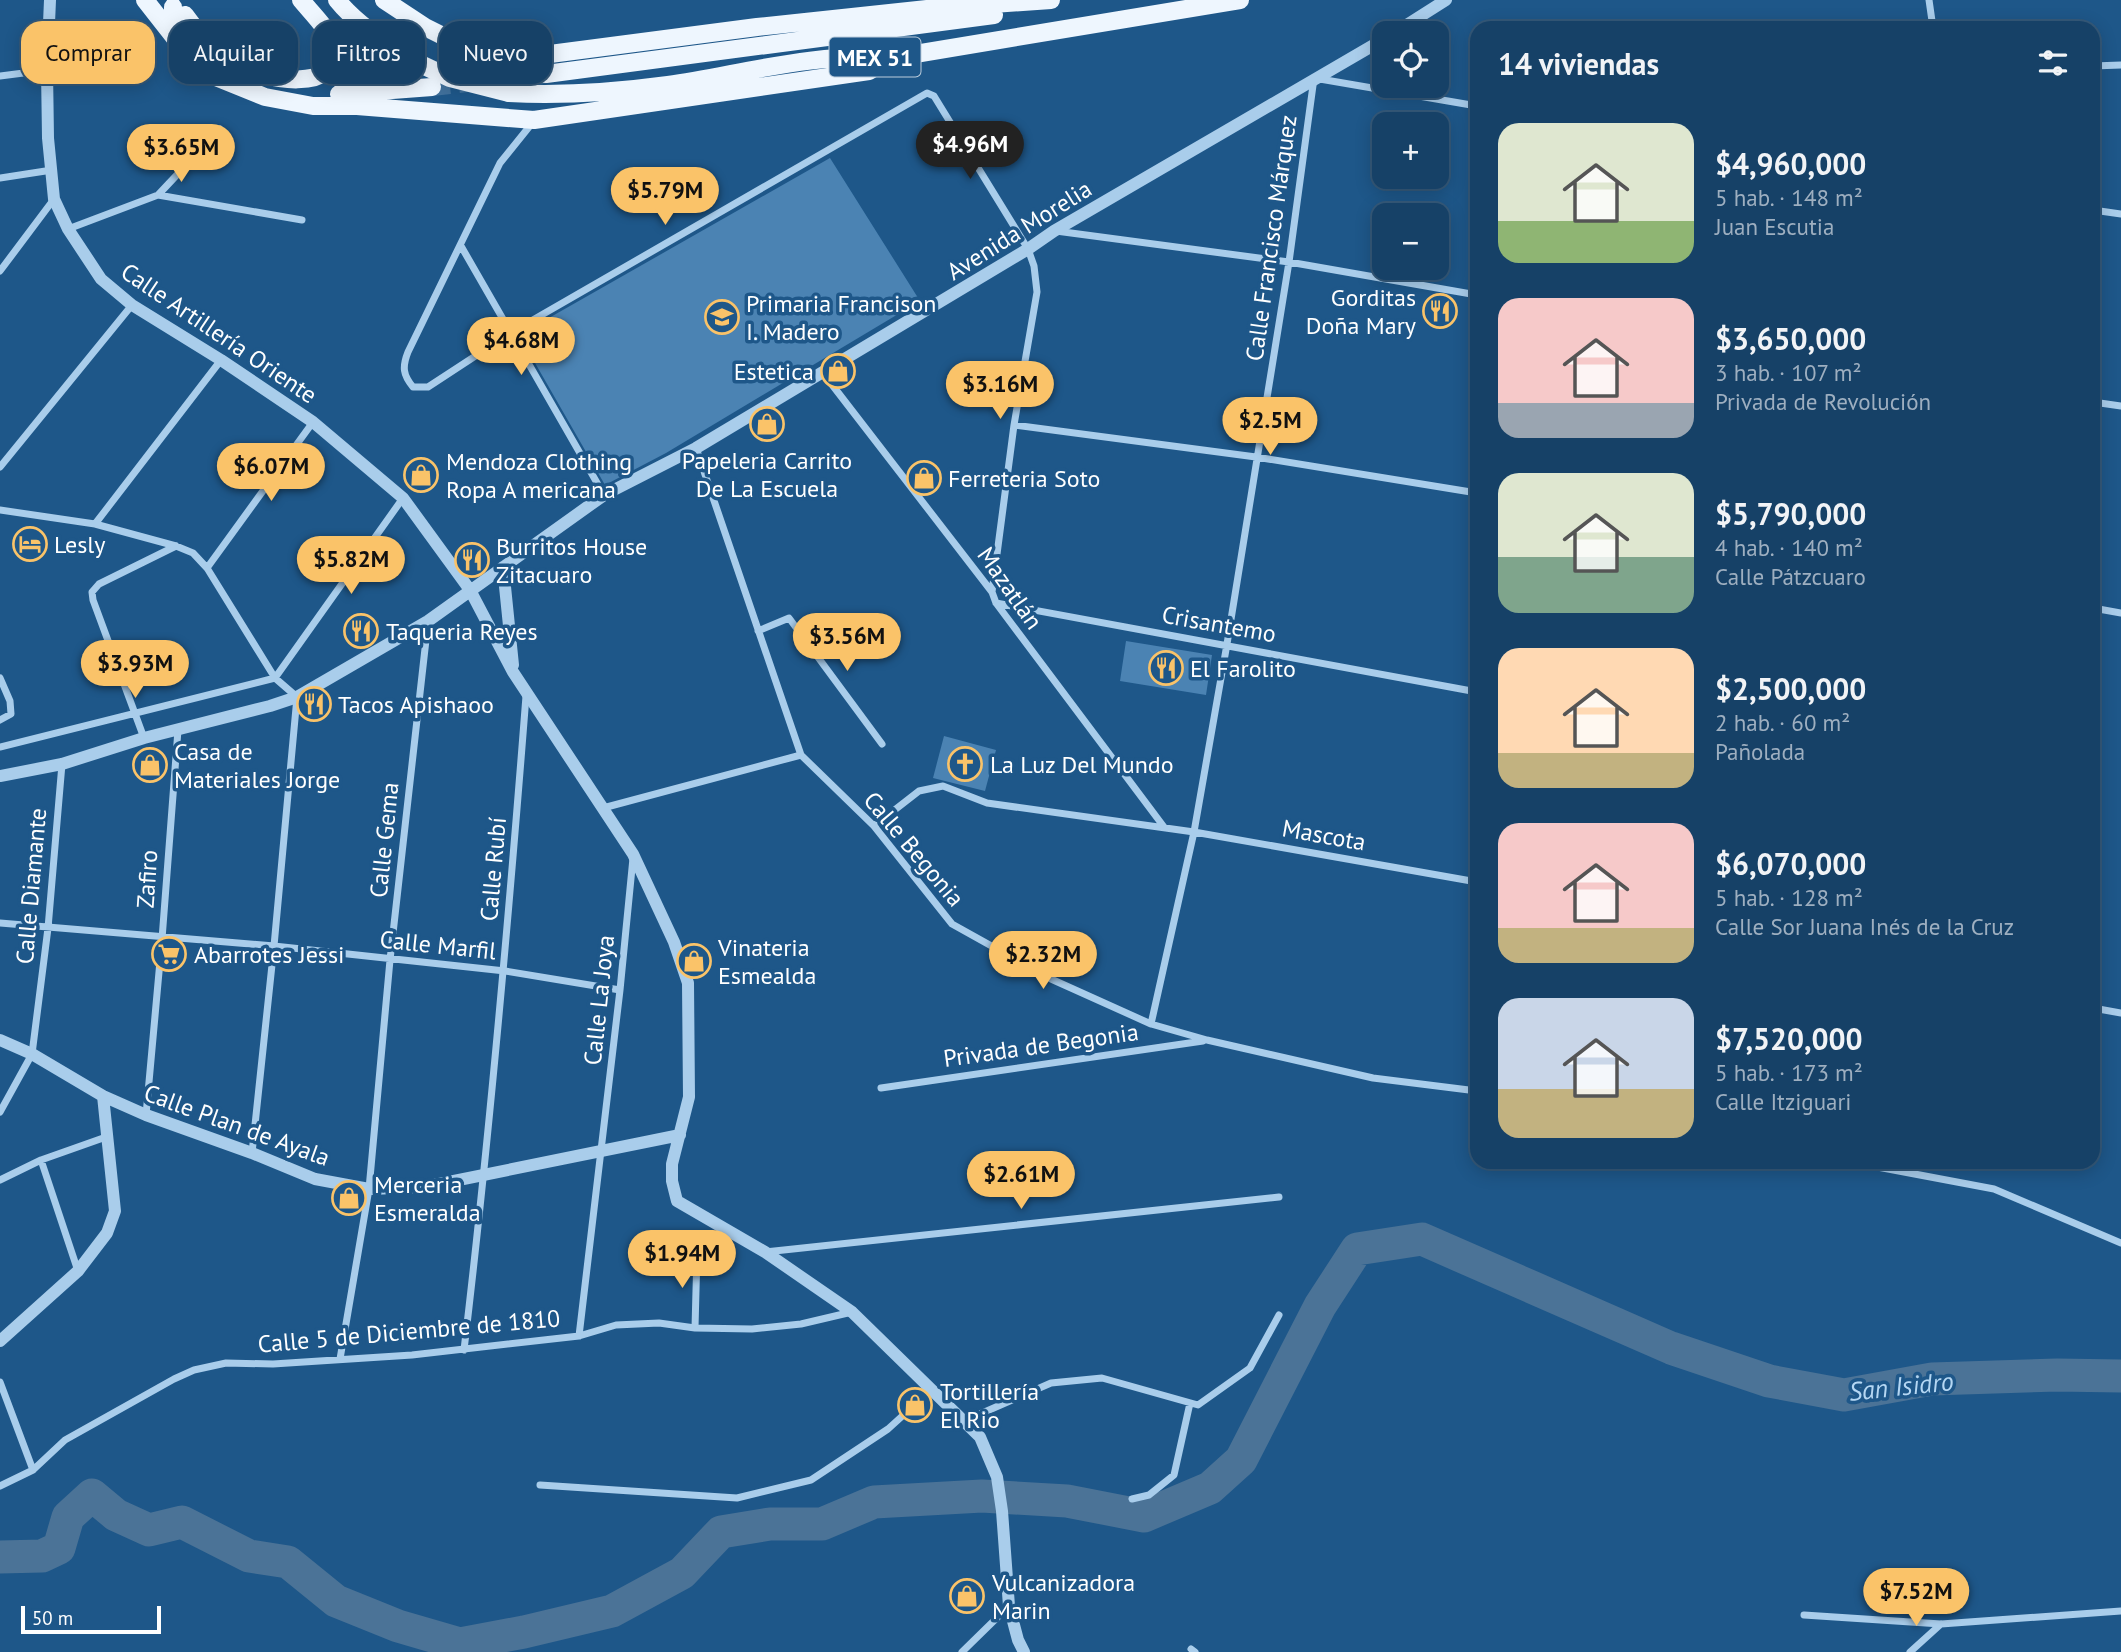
<!DOCTYPE html>
<html lang="es">
<meta charset="utf-8">
<style>
:root{--surface:#164167;--page:#1f486d;--text:#f1f3f6;--muted:#9eafc0;--line:#355a7b;--accent:#fac369}
body{margin:0;font-family:"PT Sans",sans-serif;background:var(--page);color:var(--text);height:100vh;display:flex;flex-direction:column;font-size:26px;white-space:nowrap}
*{box-sizing:border-box;margin:0}
p{font-size:23px;color:var(--muted)}
.icon{flex:none;width:38px;height:38px;fill:none;stroke:currentColor;stroke-width:2;stroke-linecap:round;stroke-linejoin:round}
.map{position:relative;flex:1;overflow:hidden}
.drawer{position:absolute;left:1470px;top:21px;width:630px;height:1148px;display:flex;flex-direction:column;background:var(--surface);border-radius:21px;box-shadow:0 4px 18px #0003,0 0 0 2px var(--line)}
.drawer>*{flex:none}
.top-card{position:absolute;left:21px;top:21px;width:665px;height:63px;display:flex;gap:14px}
.controls{position:absolute;left:1372px;top:21px;display:grid;gap:14px}
.controls a{display:grid;place-items:center;width:77px;height:77px;border-radius:14px;background:var(--surface);box-shadow:0 4px 18px #0003,0 0 0 2px var(--line);font-size:35px}
.scale{position:absolute;left:21px;bottom:18px;width:140px;box-sizing:border-box;padding-left:7px;border:4px solid #fff;border-top:0;font-size:19px;line-height:24px;white-space:nowrap;color:#fff;-webkit-text-stroke:5px #1e5789;paint-order:stroke}
.price{position:absolute;translate:-50% -60px;padding:0 16px;border-radius:24px;background:var(--accent);color:#111;font-size:23px;line-height:46px;filter:drop-shadow(0 2px 4px #0008)}
.price::after{content:'';position:absolute;left:50%;top:42px;width:21px;height:16px;margin-left:-10px;background:inherit;clip-path:polygon(0 0,100% 0,50% 100%)}
.price.selected{background:#222;color:#fff}
ul{padding:0;list-style:none}
li{display:flex;align-items:center;gap:21px;height:175px;padding:0 28px}
li span{display:grid;place-items:center;flex:none;width:196px;height:140px;border-radius:21px;color:#555}
li>.icon{margin-inline-start:auto}
span .icon{width:84px;height:84px;fill:#fffc;stroke-width:1}
li b{font-size:30px}
h2{display:flex;justify-content:space-between;align-items:center;height:84px;padding:0 28px;font-size:30px}
.tag{padding:0 24px;border-radius:21px;background:var(--surface);box-shadow:0 4px 18px #0003,0 0 0 2px var(--line);font-size:24px;line-height:63px}
.tag.selected{background:var(--accent);color:#111}
.map>svg:first-child{display:block}
</style>
<div class="map">
<svg width="2121" height="1652" viewBox="0 0 2121 1652">
<rect width="100%" height="100%" fill="#1e5789"/>
<g fill="none" stroke-linecap="round" stroke-linejoin="round">
<path stroke="#4b7397" stroke-width="33" d="M 0,1557 L 42,1556 L 59,1548 L 68,1517 L 92,1495 L 116,1515 L 149,1530 L 182,1522 L 249,1556 L 288,1562 L 336,1601 L 398,1626 L 460,1644 L 524,1632 L 612,1611 L 682,1573 L 721,1532 L 770,1524 L 822,1524 L 874,1502 L 982,1496 L 1067,1501 L 1144,1516 L 1210,1488 L 1241,1460 L 1320,1306 L 1357,1249 L 1422,1239 L 1671,1348 L 1769,1381 L 1844,1395 L 1932,1379 L 2057,1375 L 2121,1376"/>
</g>
<path fill="#4b83b3" d="M 830,158 L 920,301 L 666,453 L 605,485 L 519,335 Z
M 1126,641 L 1212,655 L 1206,695 L 1120,681 Z
M 944,736 L 996,750 L 985,791 L 933,778 Z"/>
<g fill="none" stroke-linecap="round" stroke-linejoin="round">
<path stroke="#40709b" stroke-width="18" stroke-dasharray="18 9" stroke-linecap="butt" d="M 432,87 L 546,74"/>
<path stroke="#a9cdeb" stroke-width="7" d="M 1929,0 L 1933,28
M 2093,66 L 2121,65
M 0,76 L 47,70
M 533,122 L 500,163 L 408,352 C 402,367 403,375 413,387 L 428,387 L 512,332 L 927,93 L 934,96 L 1028,249 L 1034,266 L 1037,292 L 1014,425 L 992,592
M 0,178 L 52,170
M 158,195 L 220,129
M 2093,210 L 2121,214
M 68,229 L 158,195 L 302,220
M 1056,231 L 1289,262 L 1477,295
M 461,246 L 604,495
M 0,271 L 54,199
M 823,373 L 992,592 L 996,603 L 1164,827
M 2093,402 L 2121,406
M 1014,425 L 1256,457 L 1477,493
M 696,448 L 801,755 L 874,826 L 952,924 L 1051,979 L 1151,1024 L 1207,1040 L 1373,1078 L 1477,1091
M 0,467 L 132,305
M 0,510 L 95,524 L 176,546 L 193,553 L 207,568 L 275,678 L 297,697 L 274,946 L 252,1153
M 95,524 L 221,360
M 207,568 L 313,422
M 996,603 L 1477,692
M 2093,608 L 2121,613
M 758,631 L 789,618 L 882,744
M 0,678 L 10,701 L 11,714 L 0,720
M 144,738 L 93,600 L 92,592 L 99,584 L 176,546
M 0,747 L 275,678 L 403,498
M 603,808 L 801,755
M 874,826 L 919,791 L 943,786 L 987,803 L 1194,832 L 1477,882
M 0,923 L 274,946 L 505,971 L 620,990
M 2093,1008 L 2121,1013
M 1151,1024 L 1194,832 L 1227,644 L 1289,262 L 1314,78 L 1477,106
M 881,1088 L 1203,1041
M 0,1112 L 32,1054 L 48,928 L 62,764
M 146,1115 L 162,939 L 178,730
M 41,1160 L 78,1271
M 1851,1162 L 1994,1189 L 2121,1243
M 1488,1163 L 1488,1162
M 0,1180 L 41,1160 L 106,1137
M 765,1252 L 1279,1197
M 695,1328 L 697,1253
M 579,1336 L 620,990 L 633,858
M 464,1350 C 490,1132 509,915 526,696
M 340,1359 L 369,1189 L 390,960 L 428,622
M 0,1382 L 33,1470
M 964,1421 L 1051,1383 L 1102,1378 L 1198,1405 L 1250,1368 L 1279,1315
M 540,1485 L 737,1498 L 811,1480 L 888,1429 L 931,1390
M 0,1486 L 33,1470 L 65,1440 L 174,1379 L 194,1370 L 226,1363 L 273,1364 L 412,1355 L 579,1336 L 616,1325 L 659,1323 L 695,1328 L 752,1329 L 801,1324 L 852,1312
M 1132,1499 L 1149,1495 L 1174,1475 L 1190,1403
M 1804,1615 L 1941,1624 L 2121,1611
M 1191,1649 L 1195,1652
M 962,1652 L 1009,1606
M 1910,1652 L 1941,1624"/>
<path stroke="#a9cdeb" stroke-width="12" d="M 50,0 L 47,70 L 48,138 L 54,199 L 68,229 L 101,279 L 132,305 L 221,360 L 313,422 L 403,498 L 470,590 L 513,672 L 633,854 L 674,942 L 688,983 L 689,1097 L 672,1164 L 672,1181 L 677,1201 L 765,1252 L 852,1312 L 980,1437 L 997,1477 L 1002,1511 L 1009,1606 L 1018,1640 L 1024,1652
M 1394,33 L 1446,0
M 503,567 L 513,665
M 0,776 L 62,764 L 144,738 L 270,706 L 297,697 L 428,621 L 604,495 L 696,448 L 1028,249 L 1054,231 L 1384,39
M 0,1040 L 32,1054 L 103,1096 L 146,1115 L 252,1153 L 315,1179 L 369,1189 L 424,1187 L 680,1135
M 0,1341 L 78,1271 L 107,1233 L 115,1211 L 103,1096"/>
<path stroke="#eef6fe" stroke-width="18" d="M 145,0 L 174,37 L 218,78 L 265,97 L 313,106 L 357,106 L 534,120 L 869,71 L 891,58
M 337,0 C 357,25 387,43 414,61
M 384,0 L 425,27 L 465,47 L 506,53 L 550,54 L 757,27 L 936,8 L 1051,0
M 173,7 L 173,17 L 185,34
M 185,15 C 199,34 213,52 233,64 C 259,79 346,97 333,43 C 330,31 309,10 301,0
M 546,74 L 994,15
M 509,93 C 562,96 616,92 668,85 C 742,74 816,52 891,58 L 1240,0
M 339,94 L 432,87"/>
<path stroke="#eef6fe" stroke-width="18" d="M 414,61 L 450,78 L 509,93"/>
</g>
<defs>
<g id="restaurant-ring" transform="scale(1.75)"><circle r="9.5" fill="#1e5789" stroke="#fac369" stroke-width="1.5"/><path d="M-5-6h1v4h1v-4h1v4h1v-4h1v5L-1.5 .5V6h-2V.5L-5-1ZM5-6V6H3V1.5H1.5Q1.5-4 5-6Z" fill="#fac369"/></g>
<g id="school-ring" transform="scale(1.75)"><circle r="9.5" fill="#1e5789" stroke="#fac369" stroke-width="1.5"/><path d="M0-5L7-2L0 1L-7-2ZM-4 1L0 2.5L4 1V4Q0 6-4 4Z" fill="#fac369"/></g>
<g id="shop-ring" transform="scale(1.75)"><circle r="9.5" fill="#1e5789" stroke="#fac369" stroke-width="1.5"/><path d="M-5-2.5h2.3a2.7 3.5 0 0 1 5.4 0H5L5.5 6h-11ZM-1.5-2.5h3a1.5 2.3 0 0 0-3 0Z" fill="#fac369"/></g>
<g id="hotel-ring" transform="scale(1.75)"><circle r="9.5" fill="#1e5789" stroke="#fac369" stroke-width="1.5"/><path d="M-6-4.5h1.5V1H6V5H4.5V3h-9V5H-6ZM-4 0a1.8 1.8 0 1 1 3.6 0ZM.5 0V-2.5h3Q6-2.5 6 0Z" fill="#fac369"/></g>
<g id="church-ring" transform="scale(1.75)"><circle r="9.5" fill="#1e5789" stroke="#fac369" stroke-width="1.5"/><path d="M-1.2-6h2.4v3.5h3.3v2.4h-3.3V6h-2.4V-.1h-3.3v-2.4h3.3Z" fill="#fac369"/></g>
<g id="supermarket-ring" transform="scale(1.75)"><circle r="9.5" fill="#1e5789" stroke="#fac369" stroke-width="1.5"/><path d="M-6-5.5h2.5l.6 2H6L4.5 2H-2.5L-4.4-4H-6ZM-1.5 3.2a1.3 1.3 0 1 0 .1 0ZM3 3.2a1.3 1.3 0 1 0 .1 0Z" fill="#fac369"/></g>
</defs>
<g fill-rule="evenodd">
<use href="#restaurant-ring" x="1440" y="311"/>
<use href="#school-ring" x="722" y="317"/>
<use href="#shop-ring" x="838" y="371"/>
<use href="#shop-ring" x="767" y="424"/>
<use href="#shop-ring" x="421" y="475"/>
<use href="#shop-ring" x="924" y="478"/>
<use href="#hotel-ring" x="30" y="544"/>
<use href="#restaurant-ring" x="472" y="560"/>
<use href="#restaurant-ring" x="361" y="631"/>
<use href="#restaurant-ring" x="1166" y="668"/>
<use href="#restaurant-ring" x="314" y="704"/>
<use href="#church-ring" x="965" y="764"/>
<use href="#shop-ring" x="150" y="765"/>
<use href="#supermarket-ring" x="169" y="954"/>
<use href="#shop-ring" x="694" y="961"/>
<use href="#shop-ring" x="349" y="1198"/>
<use href="#shop-ring" x="915" y="1405"/>
<use href="#shop-ring" x="967" y="1596"/>
</g>
<g text-anchor="middle" dominant-baseline="central" stroke-width="7" stroke-linejoin="round" paint-order="stroke">
<rect fill="#1e5789" stroke="#bccddc" stroke-width="2" x="829.5" y="37.5" width="91" height="39" rx="5"/>
<g font-size="23" font-weight="bold" fill="#fff">
<text x="875" y="57">MEX 51</text>
</g>
<g font-size="24" fill="#fff" stroke="#1e5789">
<text transform="translate(1019 230) rotate(-32)">Avenida Morelia</text>
<text transform="translate(1271 238) rotate(-82)">Calle Francisco Márquez</text>
<text transform="translate(219 333) rotate(34)">Calle Artillería Oriente</text>
<text transform="translate(1010 588) rotate(55)">Mazatlán</text>
<text transform="translate(1219 624) rotate(10)">Crisantemo</text>
<text transform="translate(1324 835) rotate(10)">Mascota</text>
<text transform="translate(384 840) rotate(-84)">Calle Gema</text>
<text transform="translate(914 849) rotate(50)">Calle Begonia</text>
<text transform="translate(493 869) rotate(-85)">Calle Rubí</text>
<text transform="translate(147 879) rotate(-86)">Zafiro</text>
<text transform="translate(31 886) rotate(-85)">Calle Diamante</text>
<text transform="translate(438 945) rotate(6)">Calle Marfil</text>
<text transform="translate(599 1000) rotate(-84)">Calle La Joya</text>
<text transform="translate(1041 1045) rotate(-8)">Privada de Begonia</text>
<text transform="translate(237 1125) rotate(20)">Calle Plan de Ayala</text>
<text transform="translate(409 1331) rotate(-5)">Calle 5 de Diciembre de 1810</text>
</g>
<g font-size="24" fill="#fff" stroke="#1e5789" text-anchor="start">
<text x="1416" y="297" text-anchor="end">Gorditas<tspan x="1416" dy="28">Doña Mary</tspan></text>
<text x="746" y="303">Primaria Francison<tspan x="746" dy="28">I. Madero</tspan></text>
<text x="814" y="371" text-anchor="end">Estetica</text>
<text x="767" y="460" text-anchor="middle">Papeleria Carrito<tspan x="767" dy="28">De La Escuela</tspan></text>
<text x="446" y="461">Mendoza Clothing<tspan x="446" dy="28">Ropa A mericana</tspan></text>
<text x="948" y="478">Ferreteria Soto</text>
<text x="54" y="544">Lesly</text>
<text x="496" y="546">Burritos House<tspan x="496" dy="28">Zitacuaro</tspan></text>
<text x="386" y="631">Taqueria Reyes</text>
<text x="1190" y="668">El Farolito</text>
<text x="338" y="704">Tacos Apishaoo</text>
<text x="174" y="751">Casa de<tspan x="174" dy="28">Materiales Jorge</tspan></text>
<text x="990" y="764">La Luz Del Mundo</text>
<text x="718" y="947">Vinateria<tspan x="718" dy="28">Esmealda</tspan></text>
<text x="194" y="954">Abarrotes Jessi</text>
<text x="374" y="1184">Merceria<tspan x="374" dy="28">Esmeralda</tspan></text>
<text x="940" y="1391">Tortillería<tspan x="940" dy="28">El Rio</tspan></text>
<text x="992" y="1582">Vulcanizadora<tspan x="992" dy="28">Marin</tspan></text>
</g>
<g font-size="26" font-style="italic" fill="#b5d7f3" stroke="#1e5789">
<text transform="translate(1901 1386) rotate(-6)">San Isidro</text>
</g>
</g>
</svg>
<div class="controls">
<a><svg class="icon" aria-label="locate" viewBox="0 0 24 24"><circle cx="12" cy="12" r="6"/><path d="M12 2v4M12 18v4M2 12h4M18 12h4"/></svg></a>
<a>+</a>
<a>−</a>
</div>
<div class="scale">50 m</div>
<b class="price selected" style="left:970px;top:181px">$4.96M</b>
<b class="price" style="left:181px;top:184px">$3.65M</b>
<b class="price" style="left:665px;top:227px">$5.79M</b>
<b class="price" style="left:521px;top:377px">$4.68M</b>
<b class="price" style="left:1000px;top:421px">$3.16M</b>
<b class="price" style="left:1270px;top:457px">$2.5M</b>
<b class="price" style="left:271px;top:503px">$6.07M</b>
<b class="price" style="left:351px;top:596px">$5.82M</b>
<b class="price" style="left:847px;top:673px">$3.56M</b>
<b class="price" style="left:135px;top:700px">$3.93M</b>
<b class="price" style="left:1043px;top:991px">$2.32M</b>
<b class="price" style="left:1021px;top:1211px">$2.61M</b>
<b class="price" style="left:682px;top:1290px">$1.94M</b>
<b class="price" style="left:1916px;top:1628px">$7.52M</b>
<div class="top-card">
<a class="tag selected">Comprar</a>
<a class="tag">Alquilar</a>
<a class="tag">Filtros</a>
<a class="tag">Nuevo</a>
</div>
<section class="drawer">
<h2>14 viviendas<svg class="icon" aria-label="filters" viewBox="0 0 24 24"><path d="M4 7h16M4 17h16"/><circle cx="9" cy="7" r="2"/><circle cx="15" cy="17" r="2"/></svg></h2>
<ul>
<li><span style="background:linear-gradient(#dfe7d0 70%,#8fb573 0)"><svg class="icon" aria-label="home" viewBox="0 0 24 24"><path d="M3 11l9-7 9 7M6 9v11h12V9"/></svg></span><div><b>$4,960,000</b><p>5 hab. · 148 m²</p><p>Juan Escutia</p></div></li>
<li><span style="background:linear-gradient(#f6c9c9 75%,#9aa5b1 0)"><svg class="icon" aria-label="home" viewBox="0 0 24 24"><path d="M3 11l9-7 9 7M6 9v11h12V9"/></svg></span><div><b>$3,650,000</b><p>3 hab. · 107 m²</p><p>Privada de Revolución</p></div></li>
<li><span style="background:linear-gradient(#dfe7d0 60%,#7fa58c 0)"><svg class="icon" aria-label="home" viewBox="0 0 24 24"><path d="M3 11l9-7 9 7M6 9v11h12V9"/></svg></span><div><b>$5,790,000</b><p>4 hab. · 140 m²</p><p>Calle Pátzcuaro</p></div></li>
<li><span style="background:linear-gradient(#ffd9b3 75%,#c2b280 0)"><svg class="icon" aria-label="home" viewBox="0 0 24 24"><path d="M3 11l9-7 9 7M6 9v11h12V9"/></svg></span><div><b>$2,500,000</b><p>2 hab. · 60 m²</p><p>Pañolada</p></div></li>
<li><span style="background:linear-gradient(#f6c9c9 75%,#c2b280 0)"><svg class="icon" aria-label="home" viewBox="0 0 24 24"><path d="M3 11l9-7 9 7M6 9v11h12V9"/></svg></span><div><b>$6,070,000</b><p>5 hab. · 128 m²</p><p>Calle Sor Juana Inés de la Cruz</p></div></li>
<li><span style="background:linear-gradient(#c9d6e8 65%,#c2b280 0)"><svg class="icon" aria-label="home" viewBox="0 0 24 24"><path d="M3 11l9-7 9 7M6 9v11h12V9"/></svg></span><div><b>$7,520,000</b><p>5 hab. · 173 m²</p><p>Calle Itziguari</p></div></li>
</ul>
</section>
</div>
